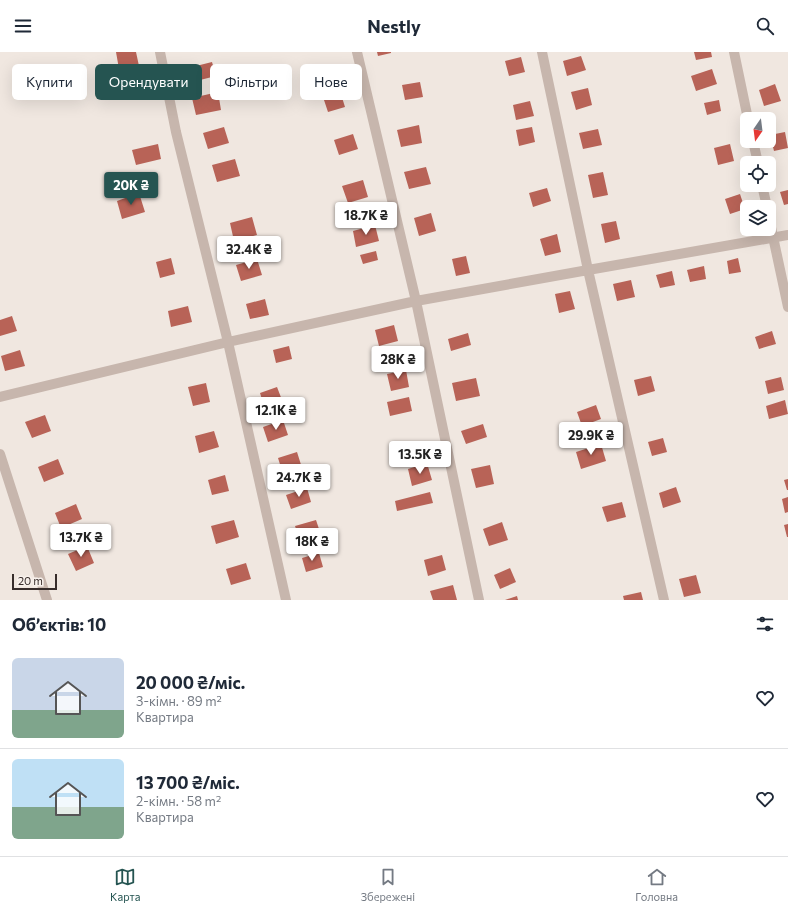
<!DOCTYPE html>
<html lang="uk">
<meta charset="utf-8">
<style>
:root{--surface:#fff;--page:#f6f6f7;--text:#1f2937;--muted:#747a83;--line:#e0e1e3;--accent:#255451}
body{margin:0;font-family:Commissioner,sans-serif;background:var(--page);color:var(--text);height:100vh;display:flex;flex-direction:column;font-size:15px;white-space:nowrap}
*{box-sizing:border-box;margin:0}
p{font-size:13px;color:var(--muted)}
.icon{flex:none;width:22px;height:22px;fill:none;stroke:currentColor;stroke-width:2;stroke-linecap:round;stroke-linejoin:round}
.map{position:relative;height:548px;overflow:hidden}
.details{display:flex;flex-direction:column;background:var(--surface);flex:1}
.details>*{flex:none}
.hud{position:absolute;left:12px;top:12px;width:400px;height:36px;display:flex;gap:8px}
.needle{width:26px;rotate:194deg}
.buttons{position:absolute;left:740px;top:60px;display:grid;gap:8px}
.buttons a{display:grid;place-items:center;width:36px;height:36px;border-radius:6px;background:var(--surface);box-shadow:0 4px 16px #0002;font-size:20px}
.scale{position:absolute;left:12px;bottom:10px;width:45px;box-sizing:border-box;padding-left:4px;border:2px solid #372d2b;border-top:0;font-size:11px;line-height:14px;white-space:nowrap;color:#372d2b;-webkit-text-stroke:3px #f8f1ec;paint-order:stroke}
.price{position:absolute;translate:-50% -34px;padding:0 9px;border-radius:4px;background:#fff;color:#222;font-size:13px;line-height:26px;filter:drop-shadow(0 1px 2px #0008)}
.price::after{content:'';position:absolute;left:50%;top:24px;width:12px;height:9px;margin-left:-6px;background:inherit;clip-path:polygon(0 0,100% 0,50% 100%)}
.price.active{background:var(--accent);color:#fff}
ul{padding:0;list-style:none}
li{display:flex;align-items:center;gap:12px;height:100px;padding:0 12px}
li+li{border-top:1px solid var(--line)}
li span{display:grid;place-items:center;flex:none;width:112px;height:80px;border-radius:6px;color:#555}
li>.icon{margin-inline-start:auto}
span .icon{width:48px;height:48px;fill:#fffc;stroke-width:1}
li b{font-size:17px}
h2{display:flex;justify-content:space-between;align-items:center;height:48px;padding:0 12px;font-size:17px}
.pill{padding:0 14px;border-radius:6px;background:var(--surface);box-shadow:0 4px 16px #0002;font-size:14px;line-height:36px}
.pill.active{background:var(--accent);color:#fff}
header{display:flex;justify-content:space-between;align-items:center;height:52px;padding:0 12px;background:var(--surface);font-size:18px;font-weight:700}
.menu{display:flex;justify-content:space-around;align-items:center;height:56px;border-top:1px solid var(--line);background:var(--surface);font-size:11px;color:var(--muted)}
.menu a{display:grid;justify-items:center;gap:2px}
.menu .active{color:var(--accent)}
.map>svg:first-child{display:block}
</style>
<header><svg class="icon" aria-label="menu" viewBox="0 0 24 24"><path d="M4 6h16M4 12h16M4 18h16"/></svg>Nestly<svg class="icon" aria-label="search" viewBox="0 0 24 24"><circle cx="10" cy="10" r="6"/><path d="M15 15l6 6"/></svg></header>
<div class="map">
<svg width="788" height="548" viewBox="0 0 788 548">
<rect width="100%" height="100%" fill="#f0e7e0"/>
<path fill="#b86357" d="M 116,0 L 136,0 L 139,14 L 119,17 Z
M 377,0 L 391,0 L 391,1 L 378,4 Z
M 694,0 L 711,0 L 712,5 L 696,8 Z
M 581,4 L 586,18 L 567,24 L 563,9 Z
M 521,5 L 525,20 L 509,24 L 505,9 Z
M 212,10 L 216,24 L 192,30 L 188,16 Z
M 712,17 L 717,32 L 696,39 L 691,24 Z
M 420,30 L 423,45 L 405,48 L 402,33 Z
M 775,32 L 781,49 L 764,54 L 759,38 Z
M 588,36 L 592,53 L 576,58 L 571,40 Z
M 340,39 L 345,55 L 328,60 L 323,45 Z
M 218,40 L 221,58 L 196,63 L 192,46 Z
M 719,48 L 721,59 L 707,63 L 704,51 Z
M 530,49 L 534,64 L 516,68 L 513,53 Z
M 419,73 L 422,91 L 401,95 L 397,78 Z
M 224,75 L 229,91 L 208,97 L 203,81 Z
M 532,75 L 535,90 L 519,94 L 516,78 Z
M 598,77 L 602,93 L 583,97 L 579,81 Z
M 785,80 L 788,96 L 774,99 L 770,83 Z
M 353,82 L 358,97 L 339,103 L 334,88 Z
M 158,92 L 161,107 L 136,113 L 132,98 Z
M 730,92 L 734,109 L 718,113 L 714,96 Z
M 235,107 L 240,124 L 217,130 L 212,113 Z
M 426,115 L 431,132 L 409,137 L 404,120 Z
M 603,120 L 608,143 L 593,146 L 588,123 Z
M 363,128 L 368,145 L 348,151 L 342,134 Z
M 547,136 L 551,149 L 533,155 L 529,141 Z
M 788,138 L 788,152 L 784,153 L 780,140 Z
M 139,141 L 145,160 L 122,167 L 117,149 Z
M 740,142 L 745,157 L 730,162 L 725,147 Z
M 431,161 L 436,179 L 419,184 L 414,166 Z
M 252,165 L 257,183 L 234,189 L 230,171 Z
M 616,169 L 620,187 L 605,191 L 601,172 Z
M 375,173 L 379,189 L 356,195 L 353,179 Z
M 557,182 L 561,200 L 545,204 L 540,187 Z
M 376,199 L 378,208 L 363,212 L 360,203 Z
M 466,204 L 470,221 L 456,224 L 452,207 Z
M 171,206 L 175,222 L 160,226 L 156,210 Z
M 738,206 L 741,220 L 729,222 L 727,209 Z
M 257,207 L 262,223 L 241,229 L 236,213 Z
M 704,214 L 706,227 L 690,230 L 687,218 Z
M 672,219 L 675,233 L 660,236 L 656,223 Z
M 631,228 L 635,245 L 617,249 L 613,232 Z
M 570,239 L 575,257 L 559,261 L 555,242 Z
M 265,247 L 269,263 L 250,267 L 246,252 Z
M 188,254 L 192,270 L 171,275 L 168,259 Z
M 12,264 L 17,279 L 0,284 L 0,268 Z
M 394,273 L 398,289 L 379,294 L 375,278 Z
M 772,279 L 776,292 L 759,297 L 755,285 Z
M 468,281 L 471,293 L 451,299 L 448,287 Z
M 289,294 L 292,307 L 276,311 L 273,298 Z
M 20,298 L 25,314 L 5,319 L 1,304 Z
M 406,318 L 409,335 L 391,339 L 387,322 Z
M 651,324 L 655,339 L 638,344 L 634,328 Z
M 781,325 L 784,338 L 768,342 L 765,329 Z
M 476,326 L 480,344 L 456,349 L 452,331 Z
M 206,331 L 210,350 L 193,354 L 188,335 Z
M 277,335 L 282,348 L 264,354 L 260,341 Z
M 409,345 L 412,359 L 390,364 L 387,350 Z
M 785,348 L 788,362 L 769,367 L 766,354 Z
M 596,353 L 601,367 L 582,374 L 577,360 Z
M 45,363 L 51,379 L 32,386 L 25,370 Z
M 283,368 L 288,383 L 268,390 L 263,375 Z
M 483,372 L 487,385 L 466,392 L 461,379 Z
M 214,379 L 219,395 L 199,401 L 195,384 Z
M 663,386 L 667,400 L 652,404 L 648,390 Z
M 601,392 L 606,409 L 581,417 L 576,400 Z
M 297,400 L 303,419 L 284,425 L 278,406 Z
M 58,407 L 64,422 L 44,430 L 38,415 Z
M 427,411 L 432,428 L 412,434 L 408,417 Z
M 490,413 L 494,432 L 476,436 L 471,417 Z
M 225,423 L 229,439 L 212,443 L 208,428 Z
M 788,427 L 788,438 L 787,438 L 784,428 Z
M 676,435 L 681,450 L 663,456 L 659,441 Z
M 307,436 L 311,450 L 291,457 L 286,443 Z
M 430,440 L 433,451 L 397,459 L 395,449 Z
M 788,445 L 788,460 L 785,461 L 782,447 Z
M 622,450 L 626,465 L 607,470 L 602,455 Z
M 76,452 L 82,467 L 61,476 L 55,461 Z
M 234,468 L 239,485 L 216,492 L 211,474 Z
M 316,468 L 320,480 L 299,486 L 295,474 Z
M 502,470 L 508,488 L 489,494 L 483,477 Z
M 788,472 L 788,485 L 787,485 L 784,473 Z
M 87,494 L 94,511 L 76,519 L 68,502 Z
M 319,501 L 323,515 L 306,520 L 302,506 Z
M 442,503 L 446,518 L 428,524 L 424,508 Z
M 246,511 L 251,527 L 231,533 L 226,517 Z
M 510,516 L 516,530 L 500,537 L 494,523 Z
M 696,523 L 701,541 L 684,545 L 679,527 Z
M 453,533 L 457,548 L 433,548 L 430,539 Z
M 641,540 L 643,548 L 624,548 L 623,544 Z
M 517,544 L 518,548 L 505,548 Z"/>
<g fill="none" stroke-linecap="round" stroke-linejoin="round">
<path stroke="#c7b6ad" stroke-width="10" d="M 160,0 L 176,80 L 228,290 L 286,548
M 357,0 L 416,249 L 479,548
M 542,0 L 588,218 L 664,548
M 734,0 L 748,67
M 753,89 L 758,111
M 762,133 L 767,155
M 769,166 L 788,255
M 0,345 L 228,290 L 416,249 L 588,218 L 788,183
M 0,402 L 47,548"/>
</g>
</svg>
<div class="buttons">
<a><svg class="needle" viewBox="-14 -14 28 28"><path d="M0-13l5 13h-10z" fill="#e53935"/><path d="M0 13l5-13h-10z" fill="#747a83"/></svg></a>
<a><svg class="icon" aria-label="locate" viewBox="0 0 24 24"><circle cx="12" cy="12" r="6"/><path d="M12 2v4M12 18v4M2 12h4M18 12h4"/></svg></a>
<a><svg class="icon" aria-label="layers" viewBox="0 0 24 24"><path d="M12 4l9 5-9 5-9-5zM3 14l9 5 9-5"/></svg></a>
</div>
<div class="scale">20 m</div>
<b class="price active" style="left:131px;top:154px">20K ₴</b>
<b class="price" style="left:366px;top:184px">18.7K ₴</b>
<b class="price" style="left:249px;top:218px">32.4K ₴</b>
<b class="price" style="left:398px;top:328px">28K ₴</b>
<b class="price" style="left:276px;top:379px">12.1K ₴</b>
<b class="price" style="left:591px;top:404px">29.9K ₴</b>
<b class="price" style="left:420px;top:423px">13.5K ₴</b>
<b class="price" style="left:299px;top:446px">24.7K ₴</b>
<b class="price" style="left:81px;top:506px">13.7K ₴</b>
<b class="price" style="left:312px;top:510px">18K ₴</b>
<div class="hud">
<a class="pill">Купити</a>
<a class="pill active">Орендувати</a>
<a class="pill">Фільтри</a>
<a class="pill">Нове</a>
</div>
</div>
<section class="details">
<h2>Об’єктів: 10<svg class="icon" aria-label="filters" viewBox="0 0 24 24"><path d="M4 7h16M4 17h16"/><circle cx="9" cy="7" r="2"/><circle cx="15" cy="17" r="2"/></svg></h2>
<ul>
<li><span style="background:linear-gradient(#c9d6e8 65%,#7fa58c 0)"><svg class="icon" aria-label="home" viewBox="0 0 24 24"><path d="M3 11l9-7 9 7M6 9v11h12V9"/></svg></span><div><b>20 000 ₴/міс.</b><p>3-кімн. · 89 m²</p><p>Квартира</p></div><svg class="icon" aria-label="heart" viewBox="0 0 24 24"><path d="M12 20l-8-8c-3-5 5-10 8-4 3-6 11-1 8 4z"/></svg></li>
<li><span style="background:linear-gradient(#bfe0f5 60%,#7fa58c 0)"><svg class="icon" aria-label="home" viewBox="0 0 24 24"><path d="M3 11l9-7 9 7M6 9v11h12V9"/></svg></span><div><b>13 700 ₴/міс.</b><p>2-кімн. · 58 m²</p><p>Квартира</p></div><svg class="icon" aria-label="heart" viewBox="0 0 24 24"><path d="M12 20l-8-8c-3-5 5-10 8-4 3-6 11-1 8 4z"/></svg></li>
</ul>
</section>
<nav class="menu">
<a class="active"><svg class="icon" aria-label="map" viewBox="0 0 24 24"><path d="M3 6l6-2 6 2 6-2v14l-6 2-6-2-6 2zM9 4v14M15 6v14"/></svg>Карта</a>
<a><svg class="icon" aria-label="saved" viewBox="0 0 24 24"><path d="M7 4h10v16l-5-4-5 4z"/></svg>Збережені</a>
<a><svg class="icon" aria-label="home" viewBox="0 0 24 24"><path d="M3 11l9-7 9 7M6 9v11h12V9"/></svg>Головна</a>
</nav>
